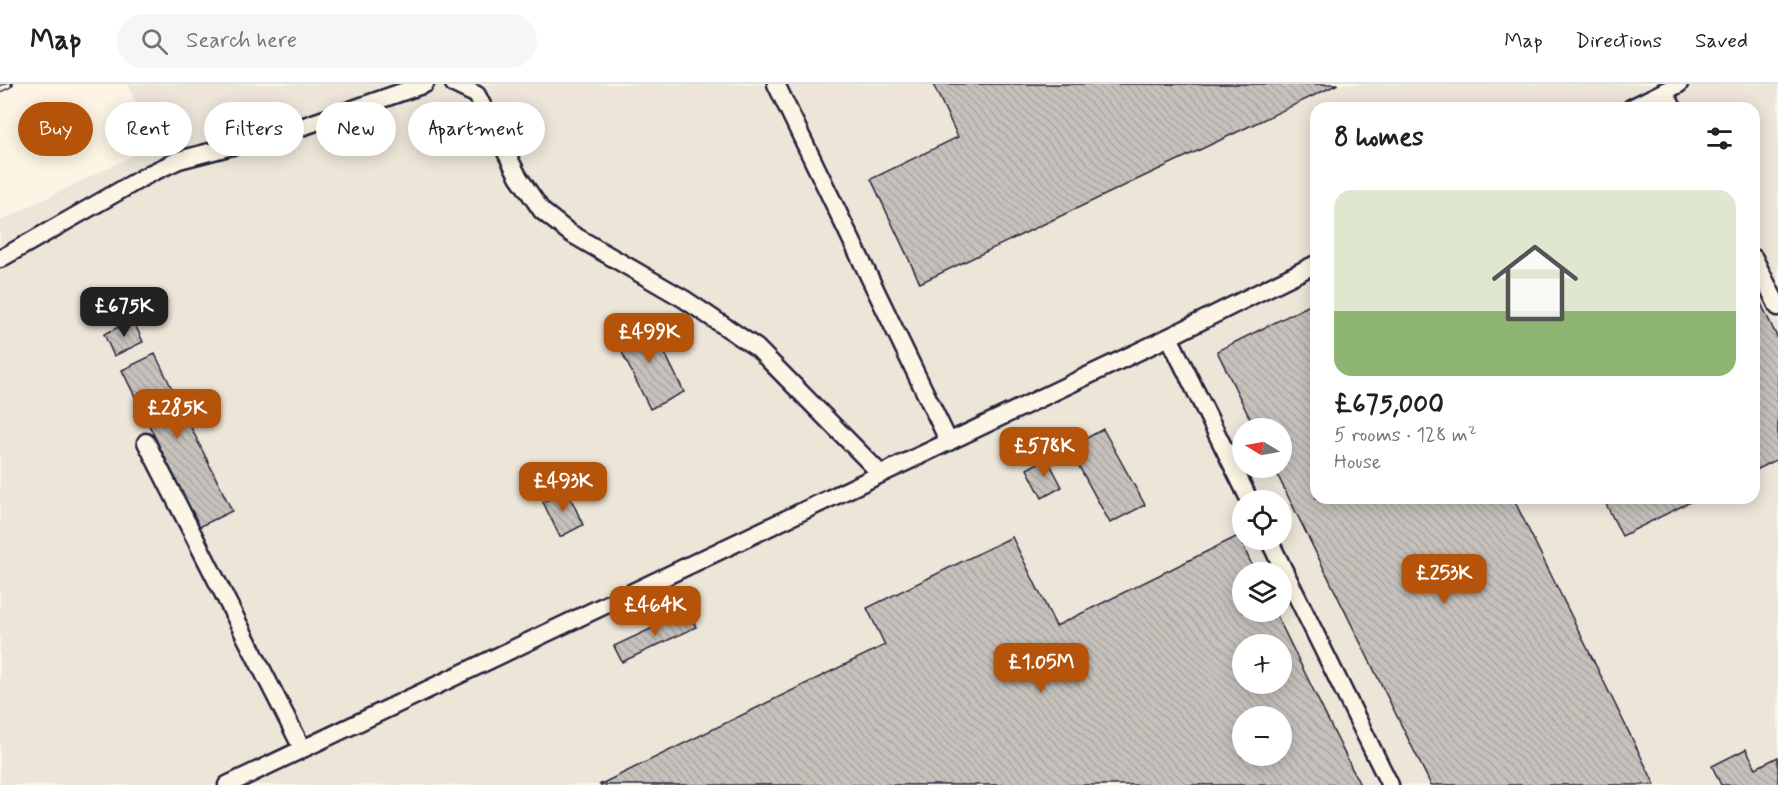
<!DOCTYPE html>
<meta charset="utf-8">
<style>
:root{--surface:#fff;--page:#f6f6f6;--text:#202124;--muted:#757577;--line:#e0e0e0;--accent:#b45309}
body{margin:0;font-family:Mynerve,sans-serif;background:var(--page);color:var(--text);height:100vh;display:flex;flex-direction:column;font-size:22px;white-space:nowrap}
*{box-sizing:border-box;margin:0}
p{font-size:20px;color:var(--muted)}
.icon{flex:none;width:33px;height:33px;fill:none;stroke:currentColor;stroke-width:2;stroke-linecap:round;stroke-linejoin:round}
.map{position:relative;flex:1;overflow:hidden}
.side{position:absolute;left:1310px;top:18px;width:450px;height:402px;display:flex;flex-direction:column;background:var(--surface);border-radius:18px;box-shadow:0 3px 15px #0003}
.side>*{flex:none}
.top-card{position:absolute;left:18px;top:18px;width:570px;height:54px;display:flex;gap:12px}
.needle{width:39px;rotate:280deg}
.tools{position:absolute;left:1232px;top:334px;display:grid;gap:12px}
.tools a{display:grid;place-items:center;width:60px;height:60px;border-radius:50%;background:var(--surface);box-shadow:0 3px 15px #0003;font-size:30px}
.price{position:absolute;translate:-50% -51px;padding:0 14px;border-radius:12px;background:var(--accent);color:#fff;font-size:20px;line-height:39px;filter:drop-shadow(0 2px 3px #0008)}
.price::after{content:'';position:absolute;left:50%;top:36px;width:18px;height:14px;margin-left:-9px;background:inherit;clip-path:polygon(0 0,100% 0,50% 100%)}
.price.active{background:#222;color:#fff}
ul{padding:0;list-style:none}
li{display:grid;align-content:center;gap:12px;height:318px;padding:0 24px}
li span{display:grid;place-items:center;height:186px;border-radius:18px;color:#555}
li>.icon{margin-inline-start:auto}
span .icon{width:108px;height:108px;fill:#fffc;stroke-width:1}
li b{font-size:26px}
h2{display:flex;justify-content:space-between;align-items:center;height:72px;padding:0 24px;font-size:26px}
.chip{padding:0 21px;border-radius:27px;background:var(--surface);box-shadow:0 3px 15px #0003;font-size:21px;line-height:54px}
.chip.active{background:var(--accent);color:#fff}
header{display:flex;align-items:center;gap:36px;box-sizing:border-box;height:84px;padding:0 30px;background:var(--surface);border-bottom:2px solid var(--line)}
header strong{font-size:28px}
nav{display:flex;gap:33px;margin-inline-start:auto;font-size:21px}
.search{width:420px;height:54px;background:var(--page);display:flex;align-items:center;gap:15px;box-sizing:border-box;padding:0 21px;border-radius:33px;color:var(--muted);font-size:22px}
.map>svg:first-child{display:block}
</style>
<header>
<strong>Map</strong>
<div class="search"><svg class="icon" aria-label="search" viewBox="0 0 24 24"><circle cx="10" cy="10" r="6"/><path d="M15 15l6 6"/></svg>Search here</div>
<nav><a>Map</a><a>Directions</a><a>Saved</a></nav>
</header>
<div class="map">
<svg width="1778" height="701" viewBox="0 0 1778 701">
<defs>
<pattern id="building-back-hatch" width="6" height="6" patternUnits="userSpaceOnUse" patternTransform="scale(1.5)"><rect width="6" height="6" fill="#c6c1bb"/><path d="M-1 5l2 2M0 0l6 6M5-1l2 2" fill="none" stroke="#aaa6a2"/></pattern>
</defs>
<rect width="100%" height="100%" fill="#fcf5e5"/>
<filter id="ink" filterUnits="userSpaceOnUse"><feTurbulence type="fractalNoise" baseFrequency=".0167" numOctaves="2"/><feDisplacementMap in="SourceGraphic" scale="12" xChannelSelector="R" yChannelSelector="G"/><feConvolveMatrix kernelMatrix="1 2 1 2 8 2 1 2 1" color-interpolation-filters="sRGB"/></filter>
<g filter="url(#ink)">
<path fill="#ece5d8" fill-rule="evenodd" d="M 128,0 L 1778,0 L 1778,701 L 0,701 L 0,137 L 153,62 ZM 1316,24 L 1754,24 L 1754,414 L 1316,414 ZM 1242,345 L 1281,345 L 1281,384 L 1242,384 ZM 1242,417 L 1281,417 L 1281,456 L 1242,456 ZM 1242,489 L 1281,489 L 1281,528 L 1242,528 ZM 1242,561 L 1281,561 L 1281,600 L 1242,600 ZM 1242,633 L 1281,633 L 1281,672 L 1242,672 Z"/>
<path fill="url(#building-back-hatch)" stroke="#22223b" stroke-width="1.5" fill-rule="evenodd" d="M 933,0 L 1338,0 L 920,199 L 871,95 L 958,53 Z
M 1754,205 L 1778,255 L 1778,375 L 1754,387 Z
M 1316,218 L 1316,414 L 1513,414 L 1655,701 L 1431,701 L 1274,384 L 1281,384 L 1281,345 L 1255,345 L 1217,267 Z
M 648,235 L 684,308 L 650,325 L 614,252 Z
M 133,236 L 143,258 L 114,272 L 104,250 Z
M 155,270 L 232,427 L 199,443 L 122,286 Z
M 1103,345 L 1145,421 L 1110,439 L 1069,364 Z
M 1047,374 L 1062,403 L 1042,414 L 1027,385 Z
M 567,406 L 583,441 L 560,453 L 543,418 Z
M 1603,414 L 1698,414 L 1622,452 Z
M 1238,452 L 1256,489 L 1242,489 L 1242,528 L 1275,528 L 1360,701 L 599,701 L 885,561 L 867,524 L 1012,453 L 1056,542 ZM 1242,561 L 1281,561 L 1281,600 L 1242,600 ZM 1242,633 L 1281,633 L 1281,672 L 1242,672 Z
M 689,527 L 696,543 L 622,578 L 614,562 Z
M 1746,665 L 1756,684 L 1778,673 L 1778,701 L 1721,701 L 1712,682 Z"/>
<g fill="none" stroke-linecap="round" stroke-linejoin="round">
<g stroke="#22223b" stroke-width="21">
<path id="lane" d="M 454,0 L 477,11 L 518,92 L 542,127 L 570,149 L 684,215 L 757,264 L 881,390
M 776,0 L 949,358
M 1664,7 L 1673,24
M 1631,24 L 1679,0
M 1754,174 L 1778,223
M 0,175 L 149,90 L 179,76 L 290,47 L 425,0
M 1169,253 L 1250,417
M 146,358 L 302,664
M 1269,456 L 1390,701
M 227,701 L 1169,253 L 1316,180"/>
</g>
<use href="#lane" stroke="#fcf5e5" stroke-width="16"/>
<g stroke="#22223b" stroke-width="7">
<path id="rail" d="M 0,5 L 10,0"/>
</g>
<use href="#rail" stroke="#fcf5e5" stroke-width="4.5" stroke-dasharray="14" stroke-linecap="butt"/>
</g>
</g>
</svg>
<div class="tools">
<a><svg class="needle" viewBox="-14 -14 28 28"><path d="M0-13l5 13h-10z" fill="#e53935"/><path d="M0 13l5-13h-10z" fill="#757577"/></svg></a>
<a><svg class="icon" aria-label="locate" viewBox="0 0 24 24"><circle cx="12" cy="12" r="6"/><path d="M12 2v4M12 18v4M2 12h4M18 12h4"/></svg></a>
<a><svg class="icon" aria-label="layers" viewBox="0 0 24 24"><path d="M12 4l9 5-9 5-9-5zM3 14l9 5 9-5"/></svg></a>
<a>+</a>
<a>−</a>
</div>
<b class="price active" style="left:124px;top:254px">£675K</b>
<b class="price" style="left:649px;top:280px">£499K</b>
<b class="price" style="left:177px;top:356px">£285K</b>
<b class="price" style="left:1044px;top:394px">£578K</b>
<b class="price" style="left:563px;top:429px">£493K</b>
<b class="price" style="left:1444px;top:521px">£253K</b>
<b class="price" style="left:655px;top:553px">£464K</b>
<b class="price" style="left:1041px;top:610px">£1.05M</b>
<div class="top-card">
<a class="chip active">Buy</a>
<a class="chip">Rent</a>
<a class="chip">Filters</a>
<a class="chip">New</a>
<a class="chip">Apartment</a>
</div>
<section class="side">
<h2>8 homes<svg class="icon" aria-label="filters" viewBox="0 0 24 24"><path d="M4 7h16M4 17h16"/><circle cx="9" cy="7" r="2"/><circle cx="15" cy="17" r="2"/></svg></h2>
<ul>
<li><span style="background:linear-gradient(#dfe7d0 65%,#8fb573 0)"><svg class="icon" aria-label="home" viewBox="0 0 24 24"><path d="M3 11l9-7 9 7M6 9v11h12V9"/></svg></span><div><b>£675,000</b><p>5 rooms · 128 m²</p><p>House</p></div></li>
</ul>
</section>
</div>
